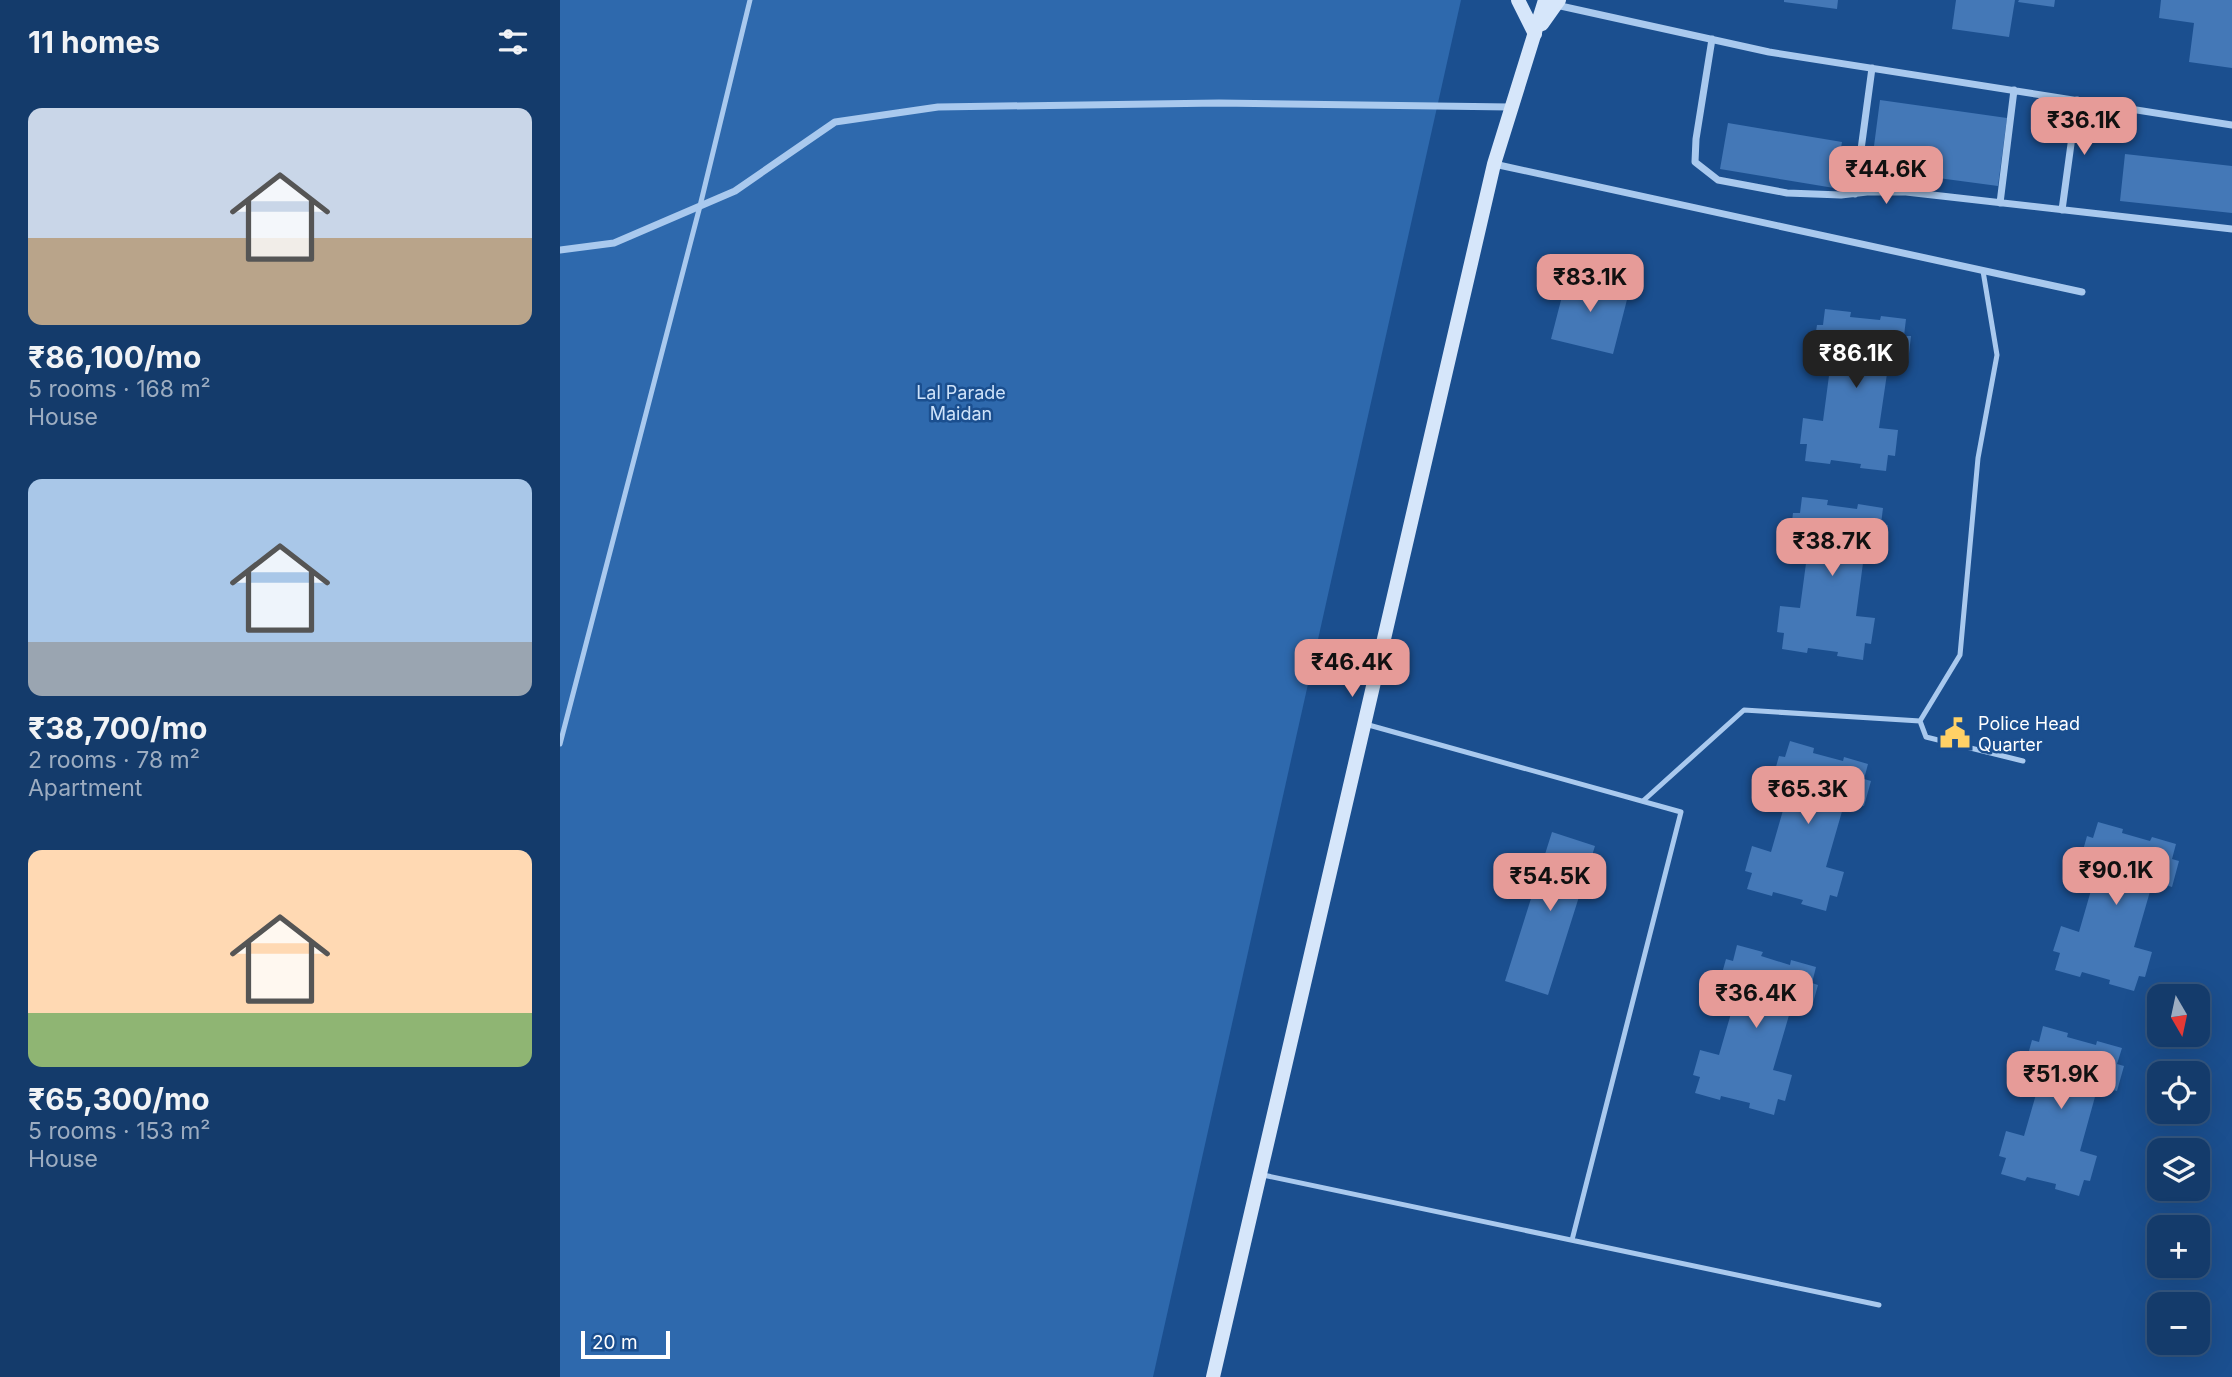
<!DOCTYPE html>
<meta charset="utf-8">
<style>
:root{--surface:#143b6b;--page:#1d4271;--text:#f1f3f6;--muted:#9dadc1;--line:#33557e;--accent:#e69b98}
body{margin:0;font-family:Inter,sans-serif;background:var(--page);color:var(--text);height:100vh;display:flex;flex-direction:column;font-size:26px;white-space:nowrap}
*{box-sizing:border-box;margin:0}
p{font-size:23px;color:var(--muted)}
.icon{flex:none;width:38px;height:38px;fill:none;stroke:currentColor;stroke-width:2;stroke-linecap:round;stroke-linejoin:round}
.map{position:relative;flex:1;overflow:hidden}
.sheet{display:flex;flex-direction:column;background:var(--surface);width:560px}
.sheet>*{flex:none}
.needle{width:46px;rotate:171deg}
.fabs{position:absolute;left:1587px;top:984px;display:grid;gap:14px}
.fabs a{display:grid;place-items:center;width:63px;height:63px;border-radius:14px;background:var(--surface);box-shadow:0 7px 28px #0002,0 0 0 2px var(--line);font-size:35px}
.scale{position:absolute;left:21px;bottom:18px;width:89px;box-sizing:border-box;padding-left:7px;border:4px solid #fff;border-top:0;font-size:19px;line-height:24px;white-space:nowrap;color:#fff;-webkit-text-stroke:5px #1b4f8f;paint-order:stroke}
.price{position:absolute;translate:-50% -60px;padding:0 16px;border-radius:14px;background:var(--accent);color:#111;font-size:23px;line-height:46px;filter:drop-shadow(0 2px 4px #0008)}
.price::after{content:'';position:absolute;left:50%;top:42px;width:21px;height:16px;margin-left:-10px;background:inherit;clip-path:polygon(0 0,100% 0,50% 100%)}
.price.active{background:#222;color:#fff}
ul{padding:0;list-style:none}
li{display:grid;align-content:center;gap:14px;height:371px;padding:0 28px}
li span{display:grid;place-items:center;height:217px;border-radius:14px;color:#555}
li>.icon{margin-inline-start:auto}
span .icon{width:126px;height:126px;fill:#fffc;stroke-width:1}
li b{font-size:30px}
h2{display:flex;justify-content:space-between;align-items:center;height:84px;padding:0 28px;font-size:30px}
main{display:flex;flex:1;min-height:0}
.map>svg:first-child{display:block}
</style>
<main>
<section class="sheet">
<h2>11 homes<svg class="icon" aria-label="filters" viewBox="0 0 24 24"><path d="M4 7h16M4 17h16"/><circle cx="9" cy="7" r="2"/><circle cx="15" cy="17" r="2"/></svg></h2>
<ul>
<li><span style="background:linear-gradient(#c9d6e8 60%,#b9a48a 0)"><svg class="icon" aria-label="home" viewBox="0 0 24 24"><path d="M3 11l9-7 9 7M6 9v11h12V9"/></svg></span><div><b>₹86,100/mo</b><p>5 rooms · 168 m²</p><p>House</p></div></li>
<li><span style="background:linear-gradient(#a9c7e8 75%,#9aa5b1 0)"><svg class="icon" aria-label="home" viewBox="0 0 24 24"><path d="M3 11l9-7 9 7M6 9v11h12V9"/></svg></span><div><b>₹38,700/mo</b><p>2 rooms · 78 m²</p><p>Apartment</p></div></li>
<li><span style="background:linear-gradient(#ffd9b3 75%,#8fb573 0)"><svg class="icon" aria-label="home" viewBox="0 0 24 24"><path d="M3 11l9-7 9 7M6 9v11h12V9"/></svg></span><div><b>₹65,300/mo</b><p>5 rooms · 153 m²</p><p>House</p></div></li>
</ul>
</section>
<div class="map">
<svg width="1672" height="1377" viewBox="0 0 1672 1377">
<rect width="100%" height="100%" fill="#1b4f8f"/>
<path fill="#2e69ad" d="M 0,0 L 901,0 L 593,1377 L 0,1377 Z"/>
<path fill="#4478b7" d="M 1224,0 L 1278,0 L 1277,9 L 1224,2 Z
M 1396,0 L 1455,0 L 1449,37 L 1392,29 Z
M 1459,0 L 1495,0 L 1494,7 L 1458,2 Z
M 1601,0 L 1672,0 L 1672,68 L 1629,62 L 1634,23 L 1599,18 Z
M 1320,100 L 1447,118 L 1438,186 L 1311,169 Z
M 1168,123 L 1282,142 L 1274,188 L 1160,169 Z
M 1565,154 L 1672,166 L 1672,213 L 1560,201 Z
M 1008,273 L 1070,288 L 1053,354 L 991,339 Z
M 1265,309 L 1291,312 L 1290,317 L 1320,320 L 1321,316 L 1346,319 L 1344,336 L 1351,336 L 1348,362 L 1329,360 L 1319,428 L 1338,430 L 1335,456 L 1328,455 L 1326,471 L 1300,468 L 1301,464 L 1271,460 L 1270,464 L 1245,461 L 1247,444 L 1240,444 L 1243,418 L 1263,421 L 1272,353 L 1253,350 L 1257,325 L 1263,325 Z
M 1242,497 L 1268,500 L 1267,505 L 1297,509 L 1298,504 L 1323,508 L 1321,524 L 1328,525 L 1324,551 L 1305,548 L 1296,616 L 1315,618 L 1311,644 L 1305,643 L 1303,660 L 1277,656 L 1278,652 L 1248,648 L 1247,653 L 1222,649 L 1224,633 L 1217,632 L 1220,606 L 1240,608 L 1249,541 L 1230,538 L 1233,513 L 1240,513 Z
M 1230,741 L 1254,748 L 1253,753 L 1283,761 L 1284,757 L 1308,764 L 1304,779 L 1311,781 L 1304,806 L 1285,801 L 1266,867 L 1284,872 L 1277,897 L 1270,895 L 1266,911 L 1241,904 L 1243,900 L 1213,892 L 1212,896 L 1187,889 L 1192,873 L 1185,871 L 1192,846 L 1211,852 L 1230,786 L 1212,781 L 1219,756 L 1225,757 Z
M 1538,822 L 1563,829 L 1562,833 L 1590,841 L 1592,837 L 1616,844 L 1612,859 L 1619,861 L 1612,887 L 1593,881 L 1574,947 L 1592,952 L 1585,977 L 1579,976 L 1574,991 L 1549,984 L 1550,980 L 1522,972 L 1520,977 L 1495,970 L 1500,953 L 1493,951 L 1501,926 L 1519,932 L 1538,866 L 1520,861 L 1527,836 L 1533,838 Z
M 992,832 L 1035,846 L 988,995 L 945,981 Z
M 1177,945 L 1203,952 L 1201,956 L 1230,965 L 1231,960 L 1256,967 L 1252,983 L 1258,985 L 1251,1010 L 1232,1005 L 1213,1070 L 1232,1075 L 1225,1101 L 1218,1099 L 1214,1115 L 1189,1108 L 1190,1103 L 1161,1096 L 1160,1100 L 1135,1093 L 1140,1077 L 1133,1075 L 1140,1050 L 1159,1055 L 1178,989 L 1159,984 L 1166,959 L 1173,961 Z
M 1483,1026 L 1508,1033 L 1507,1037 L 1536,1045 L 1537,1041 L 1562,1048 L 1557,1064 L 1564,1066 L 1557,1091 L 1538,1086 L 1520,1151 L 1537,1156 L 1530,1181 L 1524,1180 L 1519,1196 L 1495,1189 L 1496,1184 L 1467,1177 L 1465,1181 L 1441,1174 L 1446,1158 L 1439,1156 L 1446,1131 L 1464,1136 L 1483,1070 L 1465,1065 L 1472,1040 L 1479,1042 Z"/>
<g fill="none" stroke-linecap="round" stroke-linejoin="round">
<path stroke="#a9c9ee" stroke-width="5" d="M 1423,271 L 1437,355 L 1418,458 L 1400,655 L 1360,721 L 1366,737 L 1463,761
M 805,724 L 1121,812 L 1012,1240
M 0,744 L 140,206 L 190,0
M 1083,801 L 1184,710 L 1360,721
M 703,1175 L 1319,1305"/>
<path stroke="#a9c9ee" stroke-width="7" d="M 996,5 L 1209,52 L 1672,125
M 1152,39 L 1136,139 L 1135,162 L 1158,180 L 1227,193 L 1281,195 L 1307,192 L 1346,192 L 1672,229
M 934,164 L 1522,292
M 1295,194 L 1312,68
M 1440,203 L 1454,90
M 1502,210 L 1517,100
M 0,250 L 54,243 L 175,191 L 275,122 L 378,107 L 659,103 L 950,107"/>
<path stroke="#d6e6fa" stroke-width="14" d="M 958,0 L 975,34
M 982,24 L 999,0
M 653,1377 L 934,164 L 985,0"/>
</g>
<defs>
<g id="civic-bare" transform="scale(2.415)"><path d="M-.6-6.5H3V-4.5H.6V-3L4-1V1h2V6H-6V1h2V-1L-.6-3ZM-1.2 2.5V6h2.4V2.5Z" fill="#ffd166" stroke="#1b4f8f" stroke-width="2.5" paint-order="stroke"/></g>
</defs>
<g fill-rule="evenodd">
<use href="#civic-bare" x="1395" y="733"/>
</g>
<g text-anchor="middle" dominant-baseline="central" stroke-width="5" stroke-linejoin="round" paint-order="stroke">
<g font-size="18" fill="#cfe3fa" stroke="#1b4f8f">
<text x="401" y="392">Lal Parade<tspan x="401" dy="21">Maidan</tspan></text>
</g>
<g font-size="18" fill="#fff" stroke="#1b4f8f" text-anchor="start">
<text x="1418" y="723">Police Head<tspan x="1418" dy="21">Quarter</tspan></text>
</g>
</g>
</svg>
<div class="fabs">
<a><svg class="needle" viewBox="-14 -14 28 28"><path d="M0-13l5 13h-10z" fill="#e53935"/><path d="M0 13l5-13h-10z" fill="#9dadc1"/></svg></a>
<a><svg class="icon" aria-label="locate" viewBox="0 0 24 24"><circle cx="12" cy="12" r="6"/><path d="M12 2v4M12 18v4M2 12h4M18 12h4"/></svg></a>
<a><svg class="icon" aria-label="layers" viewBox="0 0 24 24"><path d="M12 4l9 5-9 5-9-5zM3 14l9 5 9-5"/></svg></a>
<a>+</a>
<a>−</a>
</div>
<div class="scale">20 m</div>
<b class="price" style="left:1524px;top:157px">₹36.1K</b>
<b class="price" style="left:1326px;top:206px">₹44.6K</b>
<b class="price" style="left:1030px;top:314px">₹83.1K</b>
<b class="price active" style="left:1296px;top:390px">₹86.1K</b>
<b class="price" style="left:1272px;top:578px">₹38.7K</b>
<b class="price" style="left:792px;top:699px">₹46.4K</b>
<b class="price" style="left:1248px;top:826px">₹65.3K</b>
<b class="price" style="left:1556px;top:907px">₹90.1K</b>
<b class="price" style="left:990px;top:913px">₹54.5K</b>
<b class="price" style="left:1196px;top:1030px">₹36.4K</b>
<b class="price" style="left:1501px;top:1111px">₹51.9K</b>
</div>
</main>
